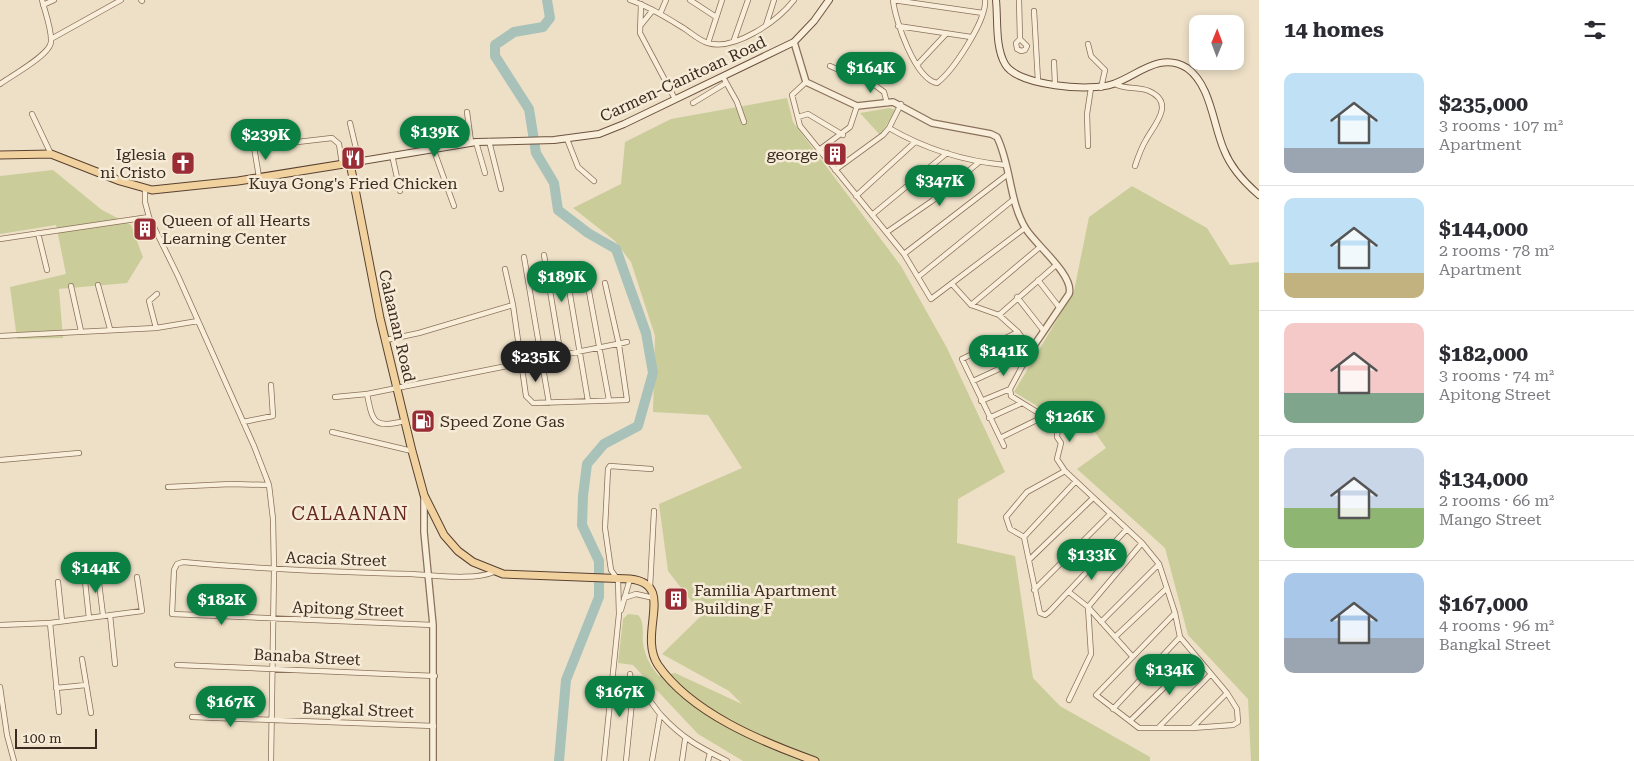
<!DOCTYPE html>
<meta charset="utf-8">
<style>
:root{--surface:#fff;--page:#f7f7f7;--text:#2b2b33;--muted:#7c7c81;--line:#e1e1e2;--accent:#0b8043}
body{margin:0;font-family:"Roboto Serif",serif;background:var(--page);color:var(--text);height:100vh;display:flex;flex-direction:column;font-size:19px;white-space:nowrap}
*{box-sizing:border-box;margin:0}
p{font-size:16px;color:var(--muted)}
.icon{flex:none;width:28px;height:28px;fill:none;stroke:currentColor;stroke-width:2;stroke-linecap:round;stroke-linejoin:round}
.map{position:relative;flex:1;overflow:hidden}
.panel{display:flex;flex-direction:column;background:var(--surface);width:375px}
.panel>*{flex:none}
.needle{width:32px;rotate:1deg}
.controls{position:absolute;left:1189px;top:15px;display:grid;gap:10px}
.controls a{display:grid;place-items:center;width:55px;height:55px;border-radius:10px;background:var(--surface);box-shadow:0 2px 8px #0003;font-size:25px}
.scale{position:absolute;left:15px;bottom:12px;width:82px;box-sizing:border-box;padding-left:5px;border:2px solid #3b2b20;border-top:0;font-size:14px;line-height:18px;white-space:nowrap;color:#3b2b20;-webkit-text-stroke:4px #f6ebd6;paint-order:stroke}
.price{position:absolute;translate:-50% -42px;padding:0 11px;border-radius:18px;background:var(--accent);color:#fff;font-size:16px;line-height:32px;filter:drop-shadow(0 1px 2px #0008)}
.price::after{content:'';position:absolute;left:50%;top:30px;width:15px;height:11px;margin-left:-8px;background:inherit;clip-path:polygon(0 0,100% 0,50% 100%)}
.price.on{background:#222;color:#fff}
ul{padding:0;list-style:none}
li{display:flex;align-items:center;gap:15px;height:125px;padding:0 25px}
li+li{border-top:1px solid var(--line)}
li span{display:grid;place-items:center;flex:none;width:140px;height:100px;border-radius:10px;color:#555}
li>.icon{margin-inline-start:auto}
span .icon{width:60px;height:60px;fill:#fffc;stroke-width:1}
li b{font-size:21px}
h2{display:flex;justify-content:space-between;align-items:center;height:60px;padding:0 25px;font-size:21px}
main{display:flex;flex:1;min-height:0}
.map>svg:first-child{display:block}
</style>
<main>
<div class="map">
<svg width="1259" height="761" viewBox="0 0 1259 761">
<rect width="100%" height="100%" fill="#eee0c7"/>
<path fill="#cacd9a" d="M 787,98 L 793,122 L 901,266 L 947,348 L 1005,472 L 958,499 L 957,543 L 1015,556 L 1033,678 L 1060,706 L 1150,757 L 1150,761 L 743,761 L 698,734 L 633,665 L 618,663 L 623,619 L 628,614 L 638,615 C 645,622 642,634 643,643 C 645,656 650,666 659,676 L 675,673 L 742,704 L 729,691 L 662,654 L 702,615 L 668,571 L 659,504 L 742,468 L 708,415 L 653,412 L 655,336 L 631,262 L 615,241 L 573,208 L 621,184 L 625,142 L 671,119 Z
M 889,108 L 896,110 L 880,135 L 860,113 Z
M 53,170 L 102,210 L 131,225 L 143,257 L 127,283 L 59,289 L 63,338 L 17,339 L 10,287 L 66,274 L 56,225 L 0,234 L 0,176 Z
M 1132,186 L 1207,228 L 1230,265 L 1259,262 L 1259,761 L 1251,761 L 1248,699 L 1188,635 L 1165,548 L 1077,469 L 1106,448 L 1094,431 L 1065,423 L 1014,392 L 1074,291 L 1089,217 Z"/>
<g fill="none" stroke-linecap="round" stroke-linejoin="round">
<path stroke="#a8c2b9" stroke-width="10" d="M 547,0 L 550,18 L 543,27 L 514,32 L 495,45 L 495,56 L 529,109 L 536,153 L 554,183 L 558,210 L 588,233 L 616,249 L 646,333 L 653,373 L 638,426 L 604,444 L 587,464 L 583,496 L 582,525 L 599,561 L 599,597 L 566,680 L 559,761"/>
<g stroke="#8a715c" stroke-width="6">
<path id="minor" d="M 141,0 L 142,1
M 630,0 C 650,7 667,18 685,29 C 691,33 700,41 708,43 C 735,51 778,21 794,0
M 690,0 L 716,17
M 893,0 C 895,20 915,79 937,83 C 953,71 987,20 985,0
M 893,0 L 983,13
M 1019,0 L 1020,39 L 1016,43 L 1017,49 L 1021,51 L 1025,50 L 1027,46 L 1020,39
M 641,4 L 640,33 L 675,99
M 43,5 L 54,0
M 1034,11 L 1038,81
M 660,14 L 666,0
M 766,25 L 774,0
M 640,26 L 653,10
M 898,26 L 971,37
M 51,39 L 121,0
M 734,40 L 748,0
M 708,43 L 722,0
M 1088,44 L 1091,56 L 1105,70 L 1101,88
M 1054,62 L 1055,84
M 917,65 L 946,34
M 830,66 L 876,86 L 884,92 L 887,103
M 723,77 L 737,102 L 744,122
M 806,82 L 792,95 L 800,126 L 904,254 L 931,299 L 1025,228
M 0,84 C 11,76 50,55 51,42 C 52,30 45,12 42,0
M 1115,84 C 1126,90 1138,86 1149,91 C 1176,103 1154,125 1146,140 C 1141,148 1138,157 1135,166
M 693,103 L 726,83
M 467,112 L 471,142
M 32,114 L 51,154
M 798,117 L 808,114 L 843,135
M 350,123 L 359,161
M 889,128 C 925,149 964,161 1005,165
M 567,139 L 578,167 L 594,181
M 489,141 L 501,189
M 476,142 L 485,173
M 1088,146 L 1087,114 L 1091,88
M 433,148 L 454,206
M 819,150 L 850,127 L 857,106
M 392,155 L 400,191
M 835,170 L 883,135 L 889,128 L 901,104
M 259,177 L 254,147 L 332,138 L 339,144 L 342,164
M 145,188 L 145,202 L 149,217 L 178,276 L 254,446 L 269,485 L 273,519 L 274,570 L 271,761
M 856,196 L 914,143
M 872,215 L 947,153
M 887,232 L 932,201 L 978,163
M 38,233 L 47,270
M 0,239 L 149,217
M 904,254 L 1008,174
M 544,255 L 561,356
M 524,257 L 549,403
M 505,269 L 513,305 L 526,396 L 533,403 L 627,400 L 619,345 L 605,283
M 566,271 L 588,401
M 918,277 L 1014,199
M 1038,280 L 1059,307
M 952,284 L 971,305 L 999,315 L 1018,332 L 1031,350 L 1010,389 L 1011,396 L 1058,425 L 1057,437 L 1061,443 L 1057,459 L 1065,471 L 1142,543 L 1159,564 L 1175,613 L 1180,637 L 1227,693 L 1237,709 L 1238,722 L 1233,725 L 1192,728 L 1139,728 L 1096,695 L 1175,613
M 98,285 L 110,329
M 71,286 L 81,331
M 588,286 L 609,400
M 1017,297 L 1043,330
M 971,305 L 1040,247
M 999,315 L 1056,265
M 156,328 L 149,301 L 157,294
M 0,336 L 156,328 L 198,321
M 386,340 L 419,333 L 513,305
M 973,381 L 1027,356
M 367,394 C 373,424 374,428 405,421
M 335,397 L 367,394 L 627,342
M 981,401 L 1010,389
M 989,418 L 1022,403
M 243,422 L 273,416 L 271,385
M 332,432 L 412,451
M 1000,438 L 1045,416
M 1004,446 L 962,359 L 1018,332
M 0,460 L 79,453
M 1065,471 L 1027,492 L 1006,517 L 1010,529 L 1024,537 L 1040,613 L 1045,615 L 1049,612 L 1126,530
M 168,487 L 231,484 L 269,485
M 1024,537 L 1075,482
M 1029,560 L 1092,499
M 84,572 L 89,618
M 58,582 L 62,621
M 99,583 L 103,615
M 650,587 L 654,511
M 1034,590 L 1109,515
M 1069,592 L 1088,607 L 1132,656
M 624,598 L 636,594 L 654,598
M 621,610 L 630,579
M 110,615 L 115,664
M 1101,622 L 1159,564
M 50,623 L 59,712
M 0,625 L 50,623 L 142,611 L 137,577
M 433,625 L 172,614 L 174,570 L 177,564 L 183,562 C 259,569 335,572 411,574 C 434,575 473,581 494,572
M 1115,637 L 1167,588
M 82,659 L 91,713
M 177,665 L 435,676
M 0,687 L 7,735 L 14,761
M 56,688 L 86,685
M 633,692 C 646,689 653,707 661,715 C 682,738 699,747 727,761
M 1069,700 L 1091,654 L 1088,607 L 1142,543
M 1113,709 L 1180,637
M 192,717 L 434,726
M 1130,721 L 1196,656
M 1159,727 L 1211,674
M 1192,728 L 1227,693
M 604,761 L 619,614 L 618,580 L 611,570 L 605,528 L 608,469 L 610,466 L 651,469
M 626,761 L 633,692 L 630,674
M 652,761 L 660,715
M 682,761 L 685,740
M 708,761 L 710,753"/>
</g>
<g stroke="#8a715c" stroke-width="8">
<path id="tertiary" d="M 794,42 L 806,82 L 857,106 L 893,102 L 932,123 L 991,134 L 997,137 C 1011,165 1009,202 1026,229 C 1035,244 1075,276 1069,294 L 1031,350
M 424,496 L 424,532 L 433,625 L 433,761"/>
</g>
<g stroke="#6c533f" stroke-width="8">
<path id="secondary" d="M 996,0 C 998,19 995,47 1005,64 C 1017,86 1091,92 1113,84 C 1137,76 1160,51 1187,68 C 1211,85 1213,125 1224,150 C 1231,168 1245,183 1259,195
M 350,163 L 476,142 L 554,140 L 599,134 L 624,124 L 794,42 L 814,21 L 829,0"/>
</g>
<g stroke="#584030" stroke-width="9">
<path id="primary" d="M 0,155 L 51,154 L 120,181 L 152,190 L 238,181 L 350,163 L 380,318 L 412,451 L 424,495 L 444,535 L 458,551 L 473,562 L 503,574 L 630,579 C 677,584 637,633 658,665 C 691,713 762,742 815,761"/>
</g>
<use href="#minor" stroke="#f9eeda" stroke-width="4.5"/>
<use href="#tertiary" stroke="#f9eeda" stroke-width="5.5"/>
<use href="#secondary" stroke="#f9eeda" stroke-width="6"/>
<use href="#primary" stroke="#f1d29f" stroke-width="7"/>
</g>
<defs>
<g id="building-square" transform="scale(1.25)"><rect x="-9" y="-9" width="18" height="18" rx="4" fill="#992c34" stroke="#f6ebd6"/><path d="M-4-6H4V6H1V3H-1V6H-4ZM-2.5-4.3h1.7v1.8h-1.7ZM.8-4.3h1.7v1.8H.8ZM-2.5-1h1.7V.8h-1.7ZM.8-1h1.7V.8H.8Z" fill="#fff"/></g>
<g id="restaurant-square" transform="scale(1.25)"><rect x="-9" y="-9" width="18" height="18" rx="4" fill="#992c34" stroke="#f6ebd6"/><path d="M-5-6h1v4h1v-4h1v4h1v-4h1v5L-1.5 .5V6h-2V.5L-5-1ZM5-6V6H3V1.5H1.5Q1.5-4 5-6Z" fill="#fff"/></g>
<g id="church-square" transform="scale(1.25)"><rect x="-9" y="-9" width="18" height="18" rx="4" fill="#992c34" stroke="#f6ebd6"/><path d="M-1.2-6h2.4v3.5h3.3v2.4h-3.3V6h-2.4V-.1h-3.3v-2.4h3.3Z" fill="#fff"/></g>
<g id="fuel-square" transform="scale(1.25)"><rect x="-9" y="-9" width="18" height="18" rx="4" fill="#992c34" stroke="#f6ebd6"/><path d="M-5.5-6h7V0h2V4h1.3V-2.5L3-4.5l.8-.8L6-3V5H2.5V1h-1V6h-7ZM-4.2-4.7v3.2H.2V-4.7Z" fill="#fff"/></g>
</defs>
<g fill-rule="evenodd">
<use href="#building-square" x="835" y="154"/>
<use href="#restaurant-square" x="353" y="158"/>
<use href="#church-square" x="183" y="163"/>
<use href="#building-square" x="145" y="229"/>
<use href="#fuel-square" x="423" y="421"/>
<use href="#building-square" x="676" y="599"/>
</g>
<g text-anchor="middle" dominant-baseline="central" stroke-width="5" stroke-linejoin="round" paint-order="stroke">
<g font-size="16" fill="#3b2b20" stroke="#f6ebd6">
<text transform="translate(683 79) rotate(-25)">Carmen-Canitoan Road</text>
<text transform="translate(397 326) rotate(77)">Calaanan Road</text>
<text transform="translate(336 559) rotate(2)">Acacia Street</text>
<text transform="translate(348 609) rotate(2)">Apitong Street</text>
<text transform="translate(307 657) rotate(3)">Banaba Street</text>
<text transform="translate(358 710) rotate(2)">Bangkal Street</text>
</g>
<g font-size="16" fill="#3b2b20" stroke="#f6ebd6" text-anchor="start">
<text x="166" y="154" text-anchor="end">Iglesia<tspan x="166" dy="18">ni Cristo</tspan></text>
<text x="818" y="154" text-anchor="end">george</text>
<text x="353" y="183" text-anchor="middle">Kuya Gong's Fried Chicken</text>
<text x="162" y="220">Queen of all Hearts<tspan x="162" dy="18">Learning Center</tspan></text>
<text x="440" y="421">Speed Zone Gas</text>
<text x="694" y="590">Familia Apartment<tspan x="694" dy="18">Building F</tspan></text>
</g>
<g font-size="19" letter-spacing="1" fill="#67291f" stroke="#f6ebd6">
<text x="350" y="513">CALAANAN</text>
</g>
</g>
</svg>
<div class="controls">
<a><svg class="needle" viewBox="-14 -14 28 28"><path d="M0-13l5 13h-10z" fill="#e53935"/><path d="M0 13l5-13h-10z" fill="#7c7c81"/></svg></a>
</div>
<div class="scale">100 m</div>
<b class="price" style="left:871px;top:94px">$164K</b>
<b class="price" style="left:435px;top:158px">$139K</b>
<b class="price" style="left:266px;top:161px">$239K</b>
<b class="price" style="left:940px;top:207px">$347K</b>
<b class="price" style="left:562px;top:303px">$189K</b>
<b class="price" style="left:1004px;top:377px">$141K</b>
<b class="price on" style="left:536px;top:383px">$235K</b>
<b class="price" style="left:1070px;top:443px">$126K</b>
<b class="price" style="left:1092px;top:581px">$133K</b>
<b class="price" style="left:96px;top:594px">$144K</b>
<b class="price" style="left:222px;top:626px">$182K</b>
<b class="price" style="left:1170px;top:696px">$134K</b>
<b class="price" style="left:620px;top:718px">$167K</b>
<b class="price" style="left:231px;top:728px">$167K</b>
</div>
<section class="panel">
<h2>14 homes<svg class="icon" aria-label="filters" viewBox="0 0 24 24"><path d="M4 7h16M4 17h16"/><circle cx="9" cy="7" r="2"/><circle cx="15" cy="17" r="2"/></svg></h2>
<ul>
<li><span style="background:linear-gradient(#bfe0f5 75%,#9aa5b1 0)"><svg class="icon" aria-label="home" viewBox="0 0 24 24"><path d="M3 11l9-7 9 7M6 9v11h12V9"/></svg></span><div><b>$235,000</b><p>3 rooms · 107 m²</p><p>Apartment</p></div></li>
<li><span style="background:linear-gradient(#bfe0f5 75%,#c2b280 0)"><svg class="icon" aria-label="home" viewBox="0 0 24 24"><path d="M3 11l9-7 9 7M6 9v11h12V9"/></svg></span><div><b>$144,000</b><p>2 rooms · 78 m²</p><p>Apartment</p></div></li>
<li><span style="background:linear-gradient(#f6c9c9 70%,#7fa58c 0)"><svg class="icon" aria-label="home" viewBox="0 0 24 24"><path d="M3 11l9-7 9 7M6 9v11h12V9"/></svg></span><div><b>$182,000</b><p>3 rooms · 74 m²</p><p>Apitong Street</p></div></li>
<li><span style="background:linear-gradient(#c9d6e8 60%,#8fb573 0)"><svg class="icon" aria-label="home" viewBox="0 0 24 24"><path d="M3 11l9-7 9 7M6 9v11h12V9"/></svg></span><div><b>$134,000</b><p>2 rooms · 66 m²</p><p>Mango Street</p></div></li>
<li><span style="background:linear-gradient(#a9c7e8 65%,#9aa5b1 0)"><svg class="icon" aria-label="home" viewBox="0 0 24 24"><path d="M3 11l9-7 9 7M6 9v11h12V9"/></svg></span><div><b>$167,000</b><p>4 rooms · 96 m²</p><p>Bangkal Street</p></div></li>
</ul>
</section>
</main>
